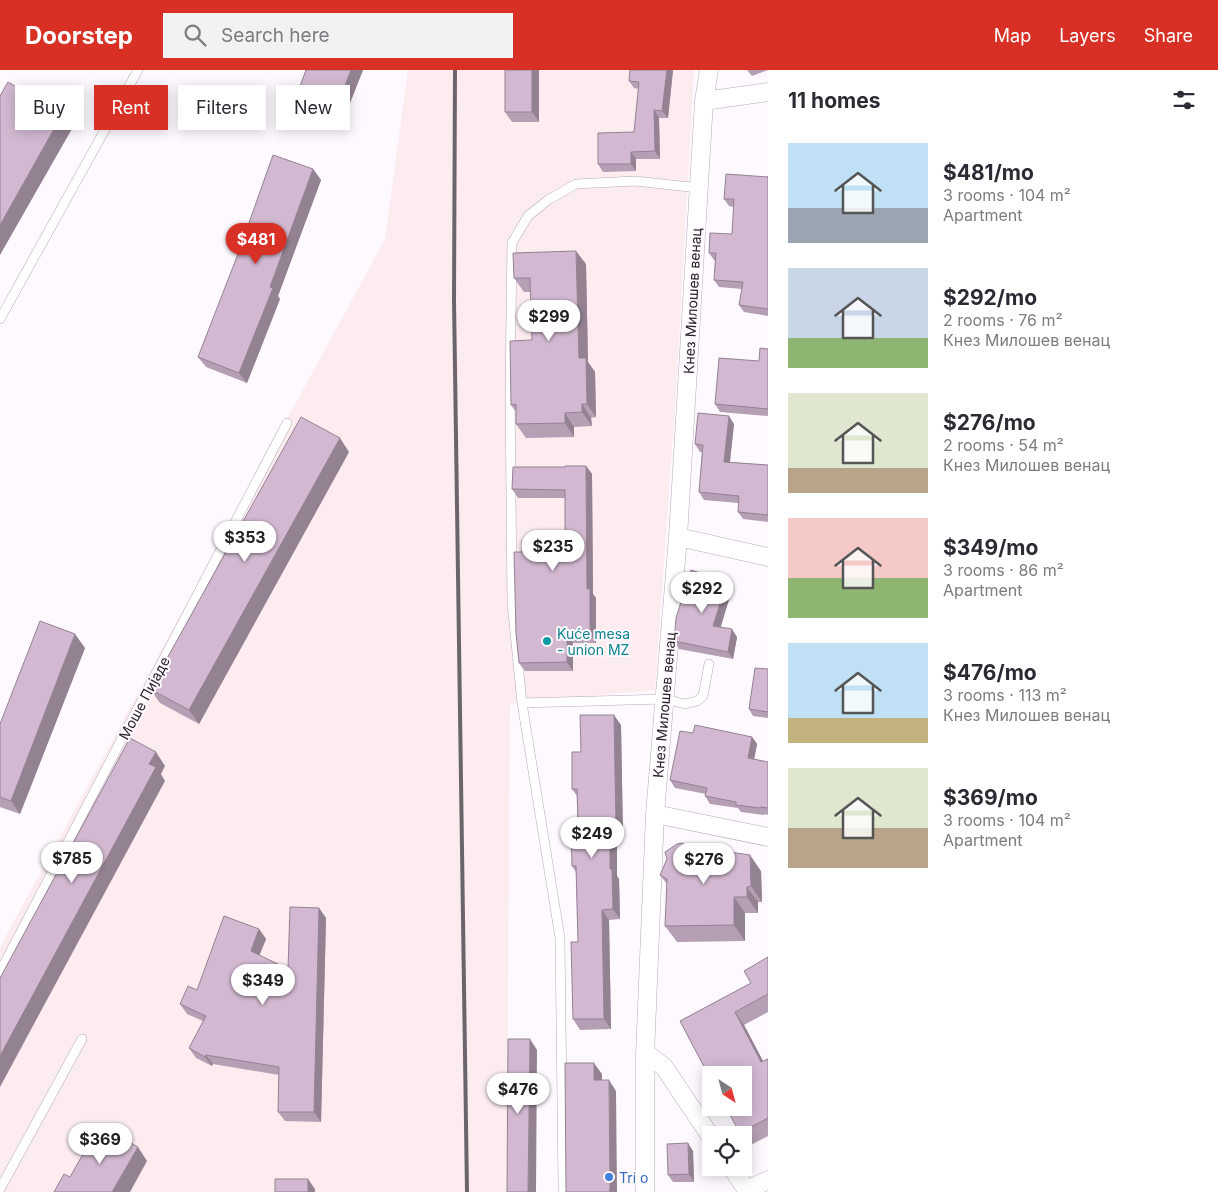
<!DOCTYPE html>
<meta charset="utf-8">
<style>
:root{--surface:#fff;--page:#f2f2f3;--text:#2b2b33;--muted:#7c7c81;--accent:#d93025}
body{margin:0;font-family:Inter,sans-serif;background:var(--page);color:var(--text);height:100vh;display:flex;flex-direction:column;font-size:19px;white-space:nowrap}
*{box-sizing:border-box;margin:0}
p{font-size:16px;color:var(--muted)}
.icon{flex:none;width:28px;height:28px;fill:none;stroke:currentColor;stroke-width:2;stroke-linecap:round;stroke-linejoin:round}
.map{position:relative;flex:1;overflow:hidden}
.side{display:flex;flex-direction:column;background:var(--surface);width:450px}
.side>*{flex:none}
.banner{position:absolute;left:15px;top:15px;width:475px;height:45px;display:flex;gap:10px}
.needle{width:32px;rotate:144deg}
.controls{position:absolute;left:702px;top:996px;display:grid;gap:10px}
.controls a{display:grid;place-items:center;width:50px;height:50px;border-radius:0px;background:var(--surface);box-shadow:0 2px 12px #0003;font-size:25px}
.price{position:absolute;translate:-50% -42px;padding:0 11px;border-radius:18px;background:#fff;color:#222;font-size:16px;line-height:32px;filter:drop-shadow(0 1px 2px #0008)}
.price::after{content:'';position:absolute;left:50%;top:30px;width:15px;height:11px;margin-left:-8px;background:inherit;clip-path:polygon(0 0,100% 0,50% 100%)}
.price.on{background:var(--accent);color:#fff}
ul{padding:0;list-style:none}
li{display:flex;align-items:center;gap:15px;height:125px;padding:0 20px}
li span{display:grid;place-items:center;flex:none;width:140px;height:100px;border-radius:0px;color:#555}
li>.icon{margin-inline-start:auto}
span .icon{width:60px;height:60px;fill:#fffc;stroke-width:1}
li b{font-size:21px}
h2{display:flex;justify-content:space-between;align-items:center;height:60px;padding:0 20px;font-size:21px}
.tag{padding:0 18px;border-radius:0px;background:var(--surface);box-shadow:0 2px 12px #0003;font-size:18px;line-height:45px}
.tag.on{background:var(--accent);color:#fff}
header{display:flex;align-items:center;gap:30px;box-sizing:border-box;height:70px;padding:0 25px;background:var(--accent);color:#fff}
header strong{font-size:24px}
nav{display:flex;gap:28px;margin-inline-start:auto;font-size:18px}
.search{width:350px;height:45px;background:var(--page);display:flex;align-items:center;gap:12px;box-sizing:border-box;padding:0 18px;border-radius:0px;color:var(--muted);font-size:19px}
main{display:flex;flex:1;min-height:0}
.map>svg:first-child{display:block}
</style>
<header>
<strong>Doorstep</strong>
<div class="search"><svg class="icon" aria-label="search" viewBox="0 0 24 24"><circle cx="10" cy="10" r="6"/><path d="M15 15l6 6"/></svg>Search here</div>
<nav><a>Map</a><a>Layers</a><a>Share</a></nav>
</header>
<main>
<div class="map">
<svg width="768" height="1122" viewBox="0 0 768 1122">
<rect width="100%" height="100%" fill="#fef9ff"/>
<path fill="#fcecef" d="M 408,0 L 694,0 L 677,307 L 655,620 L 510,634 L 507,1122 L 0,1122 L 0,877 L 385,169 Z"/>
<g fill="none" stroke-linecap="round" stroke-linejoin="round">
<g stroke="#b6aab8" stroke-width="10">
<path id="lane" d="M 0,249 L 138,0
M 522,633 L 665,629 L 685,634 L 697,631 L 703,626 L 709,594
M 0,902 L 287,353
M 0,1119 L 82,969
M 564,1122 L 563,1117 L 560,868 L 522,633 L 512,532 L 510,319 L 512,173 L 528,146 L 548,130 L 576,114 L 635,111 L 699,118"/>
</g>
<g stroke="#b6aab8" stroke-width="19">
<path id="street" d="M 704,31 L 768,22
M 678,467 L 768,487
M 655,744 L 768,767
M 645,985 L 651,987 L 664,997 L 711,1067
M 732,1098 L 748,1122
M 747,1120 L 768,1110
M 645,1122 L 645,985 L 655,744 L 678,467 L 704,31 L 709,0"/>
</g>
<use href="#lane" stroke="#fff" stroke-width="9"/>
<use href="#street" stroke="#fff" stroke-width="18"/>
<path stroke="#6a656b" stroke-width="4" d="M 455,0 L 454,230 L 467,1122"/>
</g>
<path fill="#b59fb4" d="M 306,0 L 363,0 L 340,58 L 301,43 L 294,32 Z
M 505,0 L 539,52 L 512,52 L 505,42 Z
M 673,0 L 668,48 L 659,48 L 660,89 L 636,89 L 636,101 L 603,102 L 598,94 L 634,62 L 639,19 L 634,18 L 629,11 Z
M 747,0 L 768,0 L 752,6 Z
M 313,99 L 321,110 L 278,226 L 280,229 L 247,313 L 206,297 L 198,287 Z
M 768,106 L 768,246 L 744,242 L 739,235 L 742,219 L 719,217 L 714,210 L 715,191 L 714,190 L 709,183 L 732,164 L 734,137 L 729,136 L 724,129 L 768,107 Z
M 586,194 L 588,292 L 595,302 L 596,347 L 591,348 L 592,356 L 574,357 L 574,367 L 526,368 L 516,354 L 516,342 L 511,335 L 532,270 L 531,222 L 524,222 L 514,208 Z
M 768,279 L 768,346 L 720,342 L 715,334 L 759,291 Z
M 734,354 L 730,392 L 768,395 L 768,452 L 743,449 L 738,442 L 738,433 L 704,430 L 699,422 L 702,382 L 700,382 L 695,374 Z
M 349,382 L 199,654 L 160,633 L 150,619 Z
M 586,396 L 592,404 L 593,524 L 596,528 L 596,573 L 573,573 L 573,601 L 525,601 L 519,593 L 522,482 L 565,470 L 565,428 L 518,428 L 512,419 L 565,397 Z
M 723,516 L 722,517 L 725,518 L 730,526 L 720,557 L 737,567 L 733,589 L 679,579 L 674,571 Z
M 85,578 L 20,744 L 0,737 L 0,654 Z
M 768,599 L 768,648 L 753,646 L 749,639 Z
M 621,655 L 623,767 L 617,767 L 617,806 L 619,809 L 620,849 L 609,850 L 611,959 L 580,960 L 573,949 L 578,872 L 576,802 L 572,796 L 578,753 L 577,726 L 572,719 Z
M 693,663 L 752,667 L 757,674 L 754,689 L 768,692 L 768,745 L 765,744 L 764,745 L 741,742 L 738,738 L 710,734 L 705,726 L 706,724 L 675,718 L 670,710 Z
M 667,789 L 761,801 L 762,832 L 758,832 L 758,843 L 745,843 L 745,871 L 677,872 L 665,856 L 667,814 L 660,805 Z
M 319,838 L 326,848 L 321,1052 L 285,1051 L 278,1042 L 279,1005 L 213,994 L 212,996 L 196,988 L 189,978 L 203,951 L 187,944 L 180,934 L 197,920 L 259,859 L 266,869 L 259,886 L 288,899 Z
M 768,887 L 768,942 L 744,955 L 763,991 L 768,989 L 768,1066 L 749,1076 L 744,1069 L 744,1065 L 741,1065 L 740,1063 L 680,951 L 751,913 Z
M 693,1081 L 694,1112 L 673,1112 L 668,1105 Z"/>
<path fill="#938292" d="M 351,0 L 363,0 L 340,58 L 333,47 Z
M 532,0 L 539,0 L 539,52 L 532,42 Z
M 667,0 L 673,0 L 668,48 L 662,41 Z
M 654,40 L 659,48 L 660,89 L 655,81 Z
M 63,43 L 73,57 L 0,185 L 0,155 Z
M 631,82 L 636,89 L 636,101 L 631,94 Z
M 313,99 L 321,110 L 278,226 L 280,229 L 247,313 L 239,303 Z
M 576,181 L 586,194 L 588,292 L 595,302 L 596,347 L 587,334 L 579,288 Z
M 582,334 L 591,348 L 592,356 L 582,342 Z
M 565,343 L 574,357 L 574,367 L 565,353 Z
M 729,346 L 734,354 L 729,399 L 724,392 Z
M 340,368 L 349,382 L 199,654 L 189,640 Z
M 586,396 L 592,404 L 593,524 L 596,528 L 596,573 L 590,564 L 587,519 Z
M 718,509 L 723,516 L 721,523 L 716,515 Z
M 725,518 L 730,526 L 719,563 L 713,556 Z
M 732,559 L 737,567 L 733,589 L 728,582 Z
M 75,564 L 85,578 L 20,744 L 11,731 Z
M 567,565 L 573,573 L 573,601 L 567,592 Z
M 614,645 L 621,655 L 623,767 L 616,757 Z
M 752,667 L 757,674 L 753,695 L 748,688 Z
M 156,682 L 165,696 L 161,704 L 165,711 L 0,1017 L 0,986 L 149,694 Z
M 610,757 L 617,767 L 617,806 L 619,809 L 620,849 L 613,839 L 610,799 Z
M 750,785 L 761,801 L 762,832 L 751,816 Z
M 747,817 L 758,832 L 758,843 L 747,827 Z
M 734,827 L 745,843 L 745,871 L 734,855 Z
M 319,838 L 326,848 L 321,1052 L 314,1042 Z
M 602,840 L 609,850 L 611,959 L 604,949 Z
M 259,859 L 266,869 L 257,891 L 251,881 Z
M 735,942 L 744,955 L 768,1001 L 761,992 Z
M 530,969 L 537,980 L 536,1122 L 528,1122 Z
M 206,985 L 213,994 L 212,996 L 205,987 Z
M 594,993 L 602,1004 L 602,1021 L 594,1010 Z
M 609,1010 L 616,1021 L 617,1122 L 610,1122 Z
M 688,1073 L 693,1081 L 694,1112 L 689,1104 Z
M 138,1077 L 147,1091 L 130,1122 L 112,1122 Z
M 308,1109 L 315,1119 L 315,1122 L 308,1122 Z"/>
<path fill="#d2b9d1" stroke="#938292" d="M 306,0 L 351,0 L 333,47 L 294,32 Z
M 505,0 L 532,0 L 532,42 L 505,42 Z
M 630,0 L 667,0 L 662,41 L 654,40 L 655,81 L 631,82 L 631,94 L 598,94 L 598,63 L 634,62 L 639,12 L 629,11 Z
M 8,12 L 63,43 L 0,155 L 0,26 Z
M 273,85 L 313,99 L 270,217 L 273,218 L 239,303 L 198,287 L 238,184 Z
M 726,104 L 768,107 L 768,106 L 768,239 L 739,235 L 743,212 L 714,210 L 716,183 L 709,183 L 710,163 L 732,164 L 734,129 L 724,129 Z
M 576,181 L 579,288 L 586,288 L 587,334 L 582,334 L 582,342 L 565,343 L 565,353 L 516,354 L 516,334 L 511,335 L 510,271 L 532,270 L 530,208 L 514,208 L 513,183 Z
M 760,278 L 768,279 L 768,339 L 715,334 L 719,288 L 759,291 Z
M 698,343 L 729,346 L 724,392 L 768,395 L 768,445 L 738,442 L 739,426 L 699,422 L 703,375 L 695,374 Z
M 301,347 L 340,368 L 189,640 L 150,619 Z
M 565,396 L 586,396 L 587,519 L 590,519 L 590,564 L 567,565 L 567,592 L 519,593 L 516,563 L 514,482 L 522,482 L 522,471 L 565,470 L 565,420 L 512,419 L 513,397 L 565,397 Z
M 691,500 L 718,509 L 716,515 L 725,518 L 713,556 L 732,559 L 728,582 L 674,571 L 676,548 Z
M 40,551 L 75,564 L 11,731 L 0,727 L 0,654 Z
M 755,598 L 768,599 L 768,642 L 749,639 Z
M 580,645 L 614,645 L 616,757 L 610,757 L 610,799 L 612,799 L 613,839 L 602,840 L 604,949 L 573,949 L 571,872 L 578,872 L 576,796 L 572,796 L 571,753 L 578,753 L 577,719 L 572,719 L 572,682 L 581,682 Z
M 695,655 L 752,667 L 748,688 L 768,692 L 768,738 L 760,737 L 759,738 L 736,735 L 736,732 L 705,726 L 707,718 L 670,710 L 680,661 L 693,663 Z
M 130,668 L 156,682 L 149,694 L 156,697 L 0,986 L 0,908 Z
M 682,773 L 688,776 L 750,785 L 751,816 L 747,817 L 747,827 L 734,827 L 734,855 L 665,856 L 667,809 L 660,805 L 667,789 L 665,782 L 677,774 Z
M 290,837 L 319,838 L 314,1042 L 278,1042 L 279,997 L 206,985 L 205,987 L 189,978 L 206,946 L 180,934 L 188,916 L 197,920 L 224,846 L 259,859 L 251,881 L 288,899 Z
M 768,887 L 768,924 L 735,942 L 761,992 L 768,989 L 768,1048 L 740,1063 L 726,1038 L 744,1038 L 744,1005 L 711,1005 L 711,1010 L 680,951 L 751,913 L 744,901 Z
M 508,969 L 530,969 L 528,1122 L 507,1122 Z
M 565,993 L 594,993 L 594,1010 L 609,1010 L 610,1122 L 566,1122 Z
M 99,1056 L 138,1077 L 112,1122 L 54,1122 L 64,1104 L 70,1107 Z
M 688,1073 L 689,1104 L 668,1105 L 667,1074 Z
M 275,1109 L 308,1109 L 308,1122 L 275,1122 Z"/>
<circle fill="#0f9aa8" stroke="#fef9ff" stroke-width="2" cx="547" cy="571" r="5"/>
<circle fill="#3f7fe0" stroke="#fef9ff" stroke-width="2" cx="609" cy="1107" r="5"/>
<g text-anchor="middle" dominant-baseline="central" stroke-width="4" stroke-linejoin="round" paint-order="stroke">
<g font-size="14" fill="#231e24" stroke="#fef9ff">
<text transform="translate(692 231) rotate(-87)">Кнез Милошев венац</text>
<text transform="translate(144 628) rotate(-62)">Моше Пијаде</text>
<text transform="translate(664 635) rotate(-85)">Кнез Милошев венац</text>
</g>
<g font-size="14" fill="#0d838f" stroke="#fef9ff" text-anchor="start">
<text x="557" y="563">Kuće mesa<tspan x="557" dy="16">- union MZ</tspan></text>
</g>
<g font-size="14" fill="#366cbe" stroke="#fef9ff" text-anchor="start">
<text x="619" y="1107">Tri o</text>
</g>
</g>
</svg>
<div class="controls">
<a><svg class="needle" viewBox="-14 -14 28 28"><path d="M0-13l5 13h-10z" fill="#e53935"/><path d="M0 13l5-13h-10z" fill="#7c7c81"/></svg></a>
<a><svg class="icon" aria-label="locate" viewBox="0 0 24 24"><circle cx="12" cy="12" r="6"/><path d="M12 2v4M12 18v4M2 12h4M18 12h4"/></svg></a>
</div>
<b class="price on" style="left:256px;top:195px">$481</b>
<b class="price" style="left:549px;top:272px">$299</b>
<b class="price" style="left:245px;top:493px">$353</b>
<b class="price" style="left:553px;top:502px">$235</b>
<b class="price" style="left:702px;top:544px">$292</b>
<b class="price" style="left:592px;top:789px">$249</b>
<b class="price" style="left:72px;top:814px">$785</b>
<b class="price" style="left:704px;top:815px">$276</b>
<b class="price" style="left:263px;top:936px">$349</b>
<b class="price" style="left:518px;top:1045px">$476</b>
<b class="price" style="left:100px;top:1095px">$369</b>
<div class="banner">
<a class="tag">Buy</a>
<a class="tag on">Rent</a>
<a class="tag">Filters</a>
<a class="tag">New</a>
</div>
</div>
<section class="side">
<h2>11 homes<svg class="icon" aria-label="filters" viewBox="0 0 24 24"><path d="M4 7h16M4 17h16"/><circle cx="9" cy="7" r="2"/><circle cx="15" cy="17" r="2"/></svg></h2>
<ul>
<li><span style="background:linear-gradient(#bfe0f5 65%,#9aa5b1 0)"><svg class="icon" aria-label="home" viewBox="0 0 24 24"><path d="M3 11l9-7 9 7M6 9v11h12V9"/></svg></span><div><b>$481/mo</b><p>3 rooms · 104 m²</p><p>Apartment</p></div></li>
<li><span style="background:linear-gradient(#c9d6e8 70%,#8fb573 0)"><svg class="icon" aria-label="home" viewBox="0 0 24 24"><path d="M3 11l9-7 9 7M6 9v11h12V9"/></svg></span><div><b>$292/mo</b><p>2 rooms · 76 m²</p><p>Кнез Милошев венац</p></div></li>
<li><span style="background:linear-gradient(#dfe7d0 75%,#b9a48a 0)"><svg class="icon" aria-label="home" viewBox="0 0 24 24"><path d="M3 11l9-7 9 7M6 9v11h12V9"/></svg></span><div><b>$276/mo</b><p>2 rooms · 54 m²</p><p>Кнез Милошев венац</p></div></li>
<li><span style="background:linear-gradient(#f6c9c9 60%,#8fb573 0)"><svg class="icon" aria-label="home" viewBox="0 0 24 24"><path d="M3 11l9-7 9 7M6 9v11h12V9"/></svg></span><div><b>$349/mo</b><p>3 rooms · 86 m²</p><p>Apartment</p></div></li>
<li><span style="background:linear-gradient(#bfe0f5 75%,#c2b280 0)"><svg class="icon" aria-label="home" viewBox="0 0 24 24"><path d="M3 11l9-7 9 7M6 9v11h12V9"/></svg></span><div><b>$476/mo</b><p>3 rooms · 113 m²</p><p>Кнез Милошев венац</p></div></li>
<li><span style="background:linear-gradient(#dfe7d0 60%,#b9a48a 0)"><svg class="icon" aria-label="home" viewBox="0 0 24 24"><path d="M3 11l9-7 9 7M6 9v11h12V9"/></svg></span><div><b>$369/mo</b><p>3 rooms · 104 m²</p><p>Apartment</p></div></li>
</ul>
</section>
</main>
